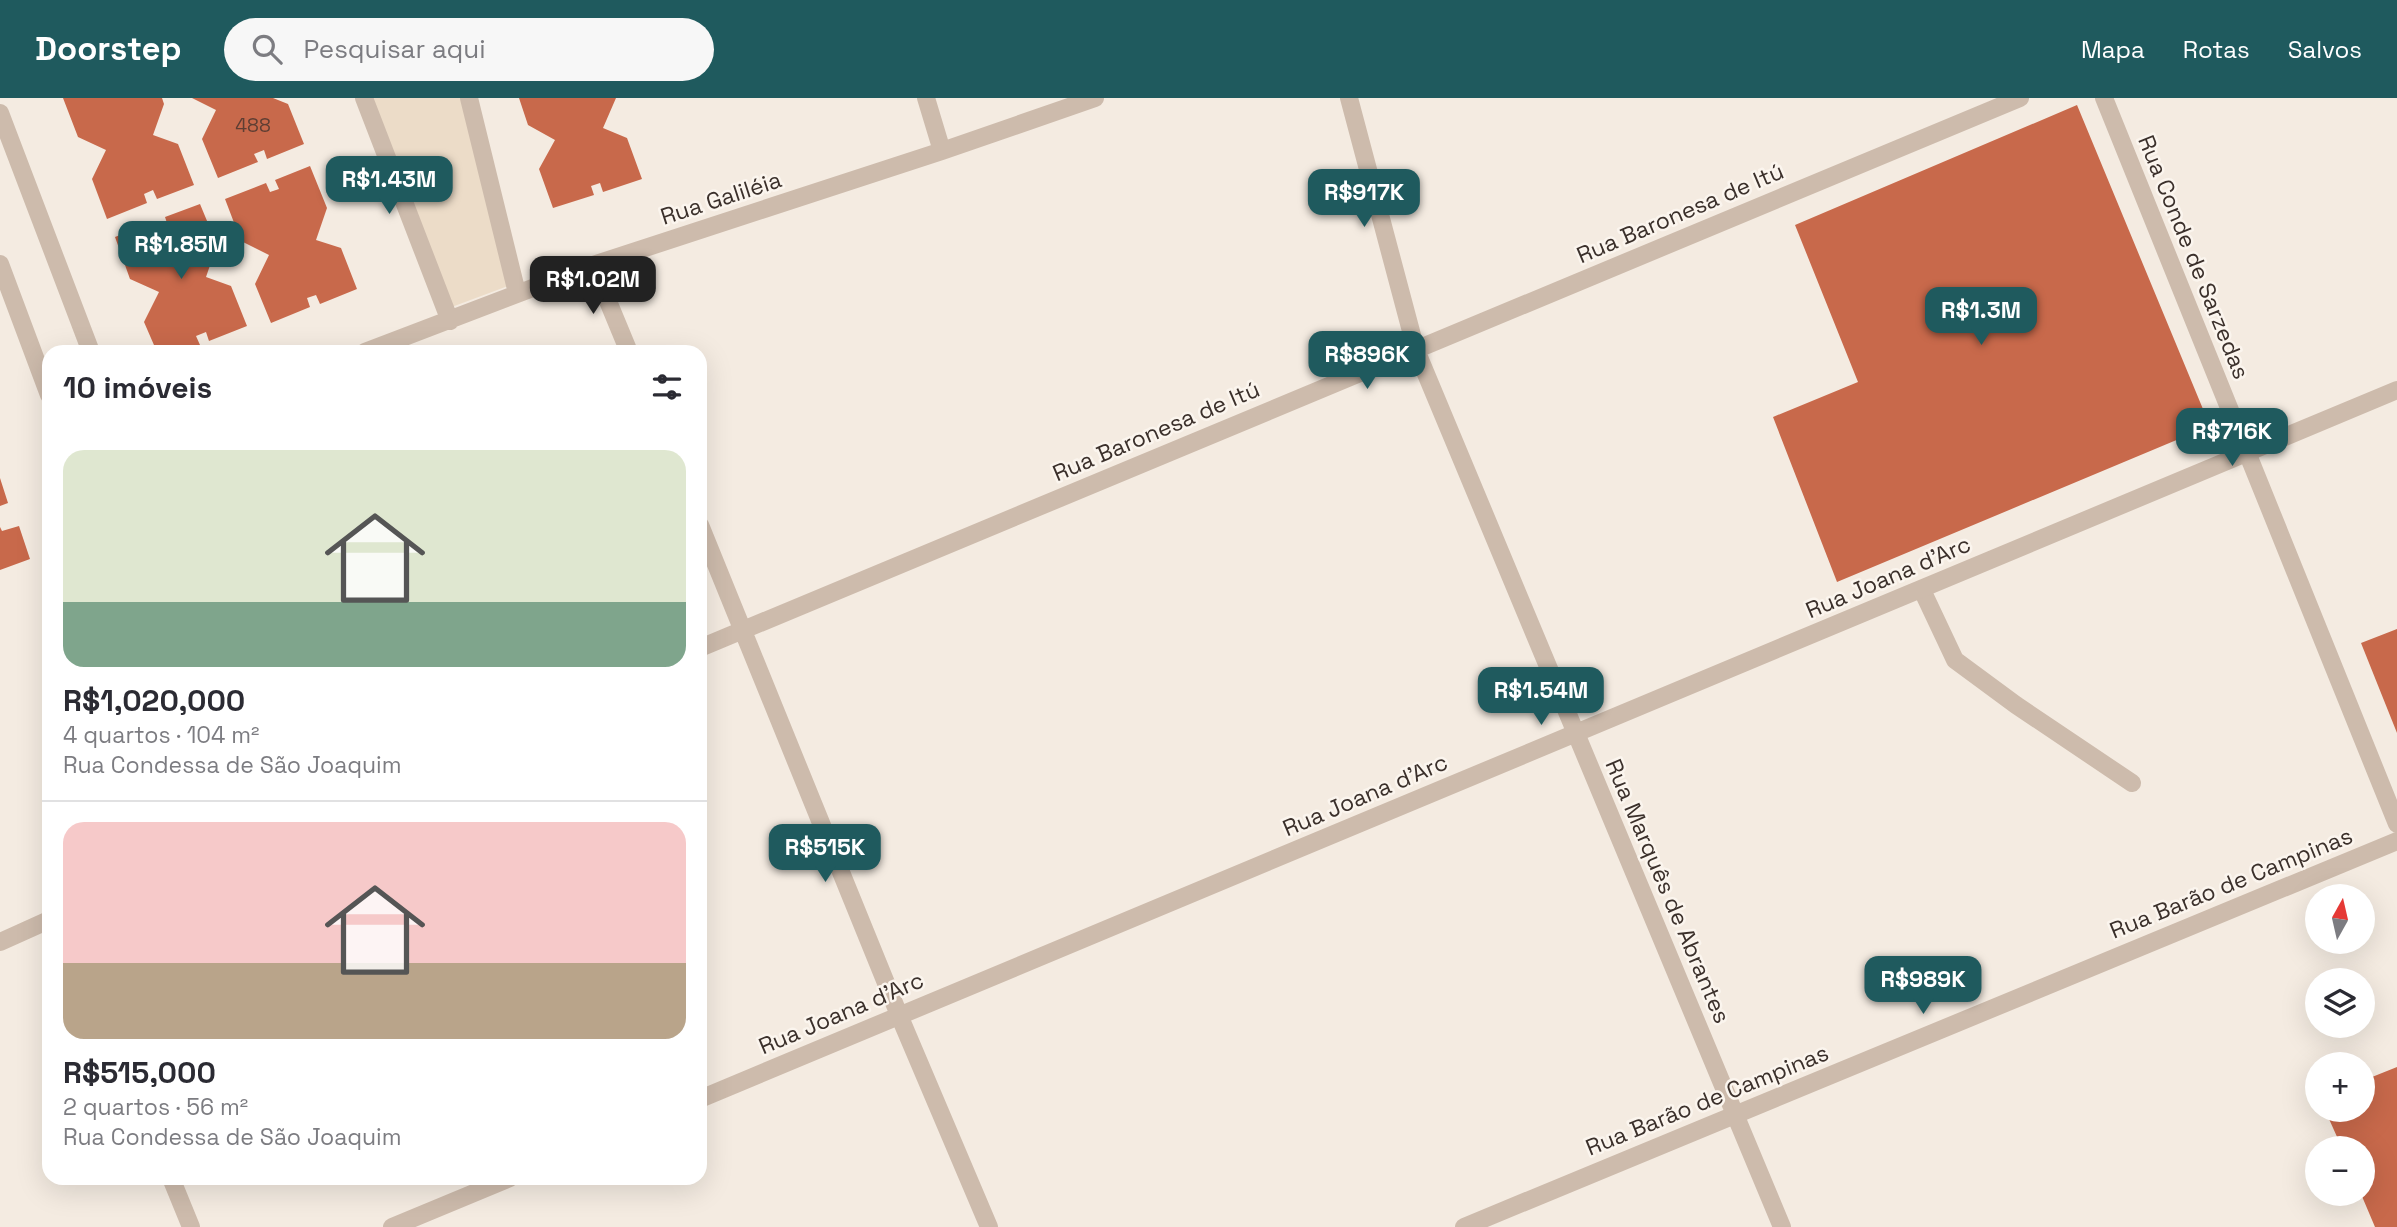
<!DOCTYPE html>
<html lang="pt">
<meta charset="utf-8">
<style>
:root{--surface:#fff;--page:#f7f7f7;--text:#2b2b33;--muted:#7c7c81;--line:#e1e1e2;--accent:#1f5a5e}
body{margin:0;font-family:"Space Grotesk",sans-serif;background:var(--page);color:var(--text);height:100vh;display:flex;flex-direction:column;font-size:26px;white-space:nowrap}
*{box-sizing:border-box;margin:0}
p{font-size:23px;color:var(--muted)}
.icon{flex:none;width:38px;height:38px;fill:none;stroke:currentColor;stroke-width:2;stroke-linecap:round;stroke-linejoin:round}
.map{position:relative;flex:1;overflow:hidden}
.drawer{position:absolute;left:42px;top:247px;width:665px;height:840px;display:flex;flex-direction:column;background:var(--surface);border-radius:21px;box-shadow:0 7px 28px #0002}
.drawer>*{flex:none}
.needle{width:46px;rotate:8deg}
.tools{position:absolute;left:2305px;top:786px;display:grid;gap:14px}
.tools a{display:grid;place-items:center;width:70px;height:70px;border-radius:50%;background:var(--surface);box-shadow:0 7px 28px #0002;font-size:35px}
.price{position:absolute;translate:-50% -60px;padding:0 16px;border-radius:14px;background:var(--accent);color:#fff;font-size:23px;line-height:46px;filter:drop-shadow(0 2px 4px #0008)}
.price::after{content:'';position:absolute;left:50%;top:42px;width:21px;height:16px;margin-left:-10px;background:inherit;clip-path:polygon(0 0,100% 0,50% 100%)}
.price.on{background:#222;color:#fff}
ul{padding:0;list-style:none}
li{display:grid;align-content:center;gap:14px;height:371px;padding:0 21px}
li+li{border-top:2px solid var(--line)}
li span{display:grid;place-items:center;height:217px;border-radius:21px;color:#555}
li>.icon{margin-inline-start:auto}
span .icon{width:126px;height:126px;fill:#fffc;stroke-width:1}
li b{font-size:30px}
h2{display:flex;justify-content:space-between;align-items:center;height:84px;padding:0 21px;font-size:30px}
header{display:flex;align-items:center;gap:42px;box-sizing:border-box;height:98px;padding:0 35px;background:var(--accent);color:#fff}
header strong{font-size:33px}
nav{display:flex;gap:38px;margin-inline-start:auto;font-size:24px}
.search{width:490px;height:63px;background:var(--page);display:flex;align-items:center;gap:18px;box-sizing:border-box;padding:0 24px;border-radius:38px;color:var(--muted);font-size:26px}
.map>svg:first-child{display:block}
</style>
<header>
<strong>Doorstep</strong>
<div class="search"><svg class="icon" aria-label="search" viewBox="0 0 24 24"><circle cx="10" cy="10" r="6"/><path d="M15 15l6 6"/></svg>Pesquisar aqui</div>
<nav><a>Mapa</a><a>Rotas</a><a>Salvos</a></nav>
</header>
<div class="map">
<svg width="2397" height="1129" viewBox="0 0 2397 1129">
<rect width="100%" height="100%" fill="#f4ebe1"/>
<path fill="#ecdcc8" d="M 371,0 L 465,0 L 513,186 L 449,210 Z"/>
<path fill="#c8694b" d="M 63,0 L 162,0 L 164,6 L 153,37 L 178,46 L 194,87 L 157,101 L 153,92 L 144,96 L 147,105 L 107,121 L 92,81 L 106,52 L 78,39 Z
M 192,0 L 273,0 L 288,6 L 304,46 L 267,61 L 264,52 L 254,56 L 258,64 L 218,80 L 202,41 L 216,12 Z
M 519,0 L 616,0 L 603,30 L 627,40 L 642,81 L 603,94 L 600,85 L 591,88 L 594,97 L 553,110 L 539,71 L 555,42 L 528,27 Z
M 2077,7 L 2210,328 L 1837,484 L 1773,319 L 1858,284 L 1795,127 Z
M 310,68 L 327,110 L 316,142 L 341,150 L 357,191 L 320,206 L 316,197 L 307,200 L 310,209 L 271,225 L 255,186 L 269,157 L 241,143 L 225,101 L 266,85 L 270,94 L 279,91 L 275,82 Z
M 200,106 L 217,147 L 206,179 L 231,188 L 247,228 L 209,243 L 206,234 L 196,238 L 200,247 L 183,254 L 157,254 L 144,224 L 159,194 L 130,181 L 115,139 L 156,123 L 159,132 L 168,128 L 165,119 Z
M 0,380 L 8,405 L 0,408 Z
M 19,428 L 30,461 L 0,472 L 0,429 L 2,433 Z
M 2397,531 L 2397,635 L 2361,545 Z
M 2397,969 L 2397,1129 L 2375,1129 L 2361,1096 L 2362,1096 L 2362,1050 L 2342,1050 L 2325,1012 L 2362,1012 L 2362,983 Z"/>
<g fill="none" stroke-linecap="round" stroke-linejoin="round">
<path stroke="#cdbbac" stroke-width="18" d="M 1922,492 L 1955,562 L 2016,607 L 2132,685"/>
<path stroke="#cdbbac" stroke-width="18" d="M 364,0 L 450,223
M 469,0 L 517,195
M 926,0 L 942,53
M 1349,0 L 1416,252 L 1782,1129
M 2104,0 L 2397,726
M 0,15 L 91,254
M 0,166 L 49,297
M 593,167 L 629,254
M 365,254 L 593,167 L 942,53 L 1095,0
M 700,427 L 899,917 L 989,1129
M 700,550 L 2020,0
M 0,844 L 49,822
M 700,1001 L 2397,292
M 171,1080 L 191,1129
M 392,1129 L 510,1080
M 1464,1129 L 2397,743"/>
</g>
<g text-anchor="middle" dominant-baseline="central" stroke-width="5" stroke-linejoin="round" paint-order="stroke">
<g font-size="19" fill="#5e3e33">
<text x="253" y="27">488</text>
</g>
<g font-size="23" fill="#3b302b" stroke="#fbf5ee">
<text transform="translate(721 100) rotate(-18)">Rua Galiléia</text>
<text transform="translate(1680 115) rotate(-23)">Rua Baronesa de Itú</text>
<text transform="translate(2194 159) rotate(68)">Rua Conde de Sarzedas</text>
<text transform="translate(1156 333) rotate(-23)">Rua Baronesa de Itú</text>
<text transform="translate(1888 479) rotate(-23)">Rua Joana d'Arc</text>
<text transform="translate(1365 697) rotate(-23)">Rua Joana d'Arc</text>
<text transform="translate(2231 785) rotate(-22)">Rua Barão de Campinas</text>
<text transform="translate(1668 793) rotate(67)">Rua Marquês de Abrantes</text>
<text transform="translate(841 915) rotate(-23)">Rua Joana d'Arc</text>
<text transform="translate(1707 1002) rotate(-22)">Rua Barão de Campinas</text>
</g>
</g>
</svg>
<div class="tools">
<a><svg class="needle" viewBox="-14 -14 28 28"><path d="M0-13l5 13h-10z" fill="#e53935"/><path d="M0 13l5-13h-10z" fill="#7c7c81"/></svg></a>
<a><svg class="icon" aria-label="layers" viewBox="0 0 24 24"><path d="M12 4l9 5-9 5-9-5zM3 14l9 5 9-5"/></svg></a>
<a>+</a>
<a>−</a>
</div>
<b class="price" style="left:389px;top:118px">R$1.43M</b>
<b class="price" style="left:1364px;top:131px">R$917K</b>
<b class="price" style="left:181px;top:183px">R$1.85M</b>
<b class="price on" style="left:593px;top:218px">R$1.02M</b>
<b class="price" style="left:1981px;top:249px">R$1.3M</b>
<b class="price" style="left:1367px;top:293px">R$896K</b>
<b class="price" style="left:2232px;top:370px">R$716K</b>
<b class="price" style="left:1541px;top:629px">R$1.54M</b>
<b class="price" style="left:825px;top:786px">R$515K</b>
<b class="price" style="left:1923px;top:918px">R$989K</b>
<section class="drawer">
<h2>10 imóveis<svg class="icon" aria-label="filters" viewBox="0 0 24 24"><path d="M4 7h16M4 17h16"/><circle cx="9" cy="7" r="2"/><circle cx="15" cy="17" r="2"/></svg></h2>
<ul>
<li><span style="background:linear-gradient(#dfe7d0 70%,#7fa58c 0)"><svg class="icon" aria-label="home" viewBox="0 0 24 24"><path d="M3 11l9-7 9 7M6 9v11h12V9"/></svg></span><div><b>R$1,020,000</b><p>4 quartos · 104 m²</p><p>Rua Condessa de São Joaquim</p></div></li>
<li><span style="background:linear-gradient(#f6c9c9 65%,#b9a48a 0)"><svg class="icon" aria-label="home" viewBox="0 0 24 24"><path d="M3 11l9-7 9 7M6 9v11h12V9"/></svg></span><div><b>R$515,000</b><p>2 quartos · 56 m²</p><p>Rua Condessa de São Joaquim</p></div></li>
</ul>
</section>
</div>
